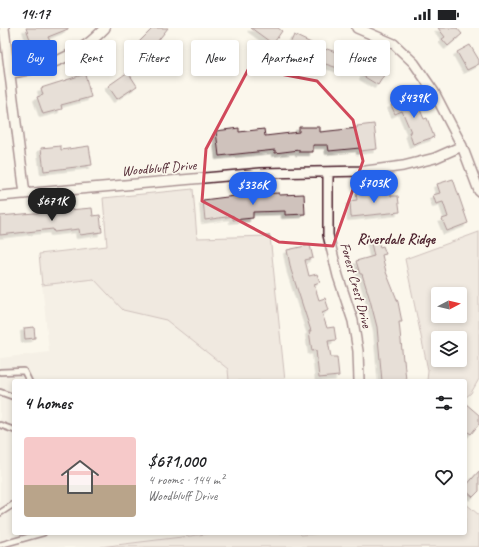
<!DOCTYPE html>
<meta charset="utf-8">
<style>
:root{--surface:#fff;--page:#f6f6f6;--text:#202124;--muted:#757577;--line:#e0e0e0;--accent:#2563eb}
body{margin:0;font-family:Caveat,sans-serif;background:var(--page);color:var(--text);height:100vh;display:flex;flex-direction:column;font-size:15px;white-space:nowrap}
*{box-sizing:border-box;margin:0}
p{font-size:13px;color:var(--muted)}
.icon{flex:none;width:22px;height:22px;fill:none;stroke:currentColor;stroke-width:2;stroke-linecap:round;stroke-linejoin:round}
.map{position:relative;flex:1;overflow:hidden}
.panel{position:absolute;left:12px;top:351px;width:455px;height:156px;display:flex;flex-direction:column;background:var(--surface);border-radius:4px;box-shadow:0 2px 6px #0003}
.panel>*{flex:none}
.banner{position:absolute;left:12px;top:12px;width:455px;height:36px;display:flex;gap:8px}
.needle{width:26px;rotate:83deg}
.controls{position:absolute;left:431px;top:259px;display:grid;gap:8px}
.controls a{display:grid;place-items:center;width:36px;height:36px;border-radius:4px;background:var(--surface);box-shadow:0 2px 6px #0003;font-size:20px}
.price{position:absolute;translate:-50% -34px;padding:0 9px;border-radius:14px;background:var(--accent);color:#fff;font-size:13px;line-height:26px;filter:drop-shadow(0 1px 2px #0008)}
.price::after{content:'';position:absolute;left:50%;top:24px;width:12px;height:9px;margin-left:-6px;background:inherit;clip-path:polygon(0 0,100% 0,50% 100%)}
.price.active{background:#222;color:#fff}
ul{padding:0;list-style:none}
li{display:flex;align-items:center;gap:12px;height:100px;padding:0 12px}
li+li{border-top:1px solid var(--line)}
li span{display:grid;place-items:center;flex:none;width:112px;height:80px;border-radius:4px;color:#555}
li>.icon{margin-inline-start:auto}
span .icon{width:48px;height:48px;fill:#fffc;stroke-width:1}
li b{font-size:17px}
h2{display:flex;justify-content:space-between;align-items:center;height:48px;padding:0 12px;font-size:17px}
.tag{padding:0 14px;border-radius:4px;background:var(--surface);box-shadow:0 2px 6px #0003;font-size:14px;line-height:36px}
.tag.active{background:var(--accent);color:#fff}
.status{display:flex;justify-content:space-between;align-items:center;height:28px;padding:0 20px;background:var(--surface);direction:ltr}
.status svg{height:11px;fill:currentColor}
.map>svg:first-child{display:block}
</style>
<div class="status"><b>14:17</b><svg viewBox="0 0 49 12"><path d="M0 12V9h3v3zM5 12V6h3v6zM10 12V3h3v9zM15 12V0h3v12zM26 1h20v11H26zM47 4h2v5h-2z"/></svg></div>
<div class="map">
<svg width="479" height="519" viewBox="0 0 479 519">
<defs>
<filter id="shadow"><feDropShadow dx="-3.5" dy="3.5" stdDeviation="0" flood-color="#0004"/></filter>
</defs>
<rect width="100%" height="100%" fill="#fbf7ec"/>
<filter id="ink" filterUnits="userSpaceOnUse"><feTurbulence type="fractalNoise" baseFrequency=".025" numOctaves="2"/><feDisplacementMap in="SourceGraphic" scale="8" xChannelSelector="R" yChannelSelector="G"/><feConvolveMatrix kernelMatrix="1 2 1 2 8 2 1 2 1" color-interpolation-filters="sRGB"/></filter>
<g filter="url(#ink)">
<path fill="#eee7de" d="M 94,251 L 123,282 L 166,292 L 228,341 L 229,353 L 14,353 L 14,505 L 214,505 L 100,519 L 0,519 L 0,330 L 49,324 L 42,257 Z"/>
<path fill="#e2d7d0" stroke="#967b7e" fill-rule="evenodd" d="M 193,161 L 197,210 L 270,208 L 285,353 L 229,353 L 228,341 L 166,292 L 123,282 L 94,251 L 42,257 L 39,226 L 107,218 L 103,170 Z
M 479,204 L 479,351 L 471,365 L 465,370 L 465,353 L 427,353 L 428,342 L 405,231 ZM 438,266 L 460,266 L 460,288 L 438,288 ZM 438,310 L 460,310 L 460,332 L 438,332 Z
M 465,475 L 479,487 L 479,519 L 100,519 L 214,505 L 300,505 L 301,507 L 323,505 L 465,505 Z"/>
<path fill="#cfc2bc" stroke="#4a1f2b" filter="url(#shadow)" d="M 26,0 L 68,0 L 68,1 L 48,9 L 50,13 L 33,20 Z
M 153,0 L 168,0 L 153,19 L 155,21 L 139,37 L 127,26 Z
M 251,0 L 278,0 L 282,3 L 273,16 Z
M 438,0 L 457,0 L 462,6 L 448,18 L 442,11 L 445,9 Z
M 294,7 L 326,22 L 327,21 L 351,29 L 347,43 L 313,32 L 312,34 L 287,22 Z
M 470,17 L 479,32 L 479,36 L 467,42 L 457,24 Z
M 221,25 L 230,32 L 223,41 L 214,34 Z
M 370,35 L 386,44 L 378,57 L 363,48 Z
M 128,44 L 137,58 L 117,71 L 108,58 Z
M 85,46 L 91,69 L 61,77 L 62,81 L 43,86 L 37,69 L 43,67 L 41,60 Z
M 414,67 L 424,91 L 427,90 L 434,109 L 413,116 L 409,104 L 411,104 L 402,83 L 395,86 L 391,77 Z
M 374,96 L 377,121 L 360,123 L 360,120 L 329,123 L 328,117 L 313,117 L 313,124 L 299,124 L 299,122 L 275,125 L 275,122 L 219,128 L 216,103 L 239,100 L 239,104 L 264,101 L 265,108 L 299,104 L 299,99 L 320,99 L 320,104 L 357,100 L 357,98 Z
M 61,118 L 61,122 L 89,118 L 92,137 L 44,143 L 41,120 Z
M 453,151 L 468,195 L 447,203 L 442,191 L 448,189 L 443,174 L 436,176 L 433,167 L 440,165 L 437,156 Z
M 390,162 L 391,168 L 398,168 L 400,184 L 351,189 L 350,173 L 357,172 L 356,165 Z
M 279,165 L 279,167 L 304,166 L 305,186 L 285,187 L 285,183 L 253,184 L 253,190 L 233,192 L 233,188 L 205,192 L 203,172 L 251,166 Z
M 92,180 L 93,188 L 100,187 L 102,204 L 80,207 L 79,201 L 54,204 L 53,201 L 0,207 L 0,188 Z
M 377,209 L 380,219 L 383,218 L 386,226 L 382,227 L 386,244 L 398,274 L 402,294 L 399,294 L 403,332 L 404,332 L 406,352 L 382,353 L 377,299 L 370,272 L 362,246 L 360,246 L 356,233 L 374,228 L 370,211 Z
M 310,217 L 313,230 L 305,232 L 309,248 L 317,246 L 320,254 L 314,256 L 319,272 L 325,270 L 329,282 L 322,285 L 327,300 L 334,299 L 336,312 L 328,313 L 331,329 L 337,329 L 339,348 L 319,350 L 316,322 L 312,323 L 309,303 L 311,303 L 291,242 L 287,222 Z
M 34,299 L 35,310 L 25,311 L 24,300 Z
M 465,375 L 479,387 L 479,396 L 471,406 L 465,402 Z
M 479,443 L 479,463 L 473,469 L 465,462 L 465,459 Z"/>
<g fill="none" stroke-linecap="round" stroke-linejoin="round">
<g stroke="#4a1f2b" stroke-width="8">
<path id="lane" d="M 0,344 L 24,343 L 29,353
M 0,364 L 14,369
M 0,397 L 14,402
M 0,485 L 14,476
M 0,517 L 43,505"/>
</g>
<g stroke="#4a1f2b" stroke-width="12">
<path id="street" d="M 4,0 L 25,166
M 357,0 L 394,16 L 414,35 L 434,64 L 462,118 L 479,163
M 10,45 C 37,42 63,33 86,17 C 93,12 99,6 105,0
M 328,144 L 328,207 L 338,248 L 353,293 L 358,323 L 359,353
M 0,168 L 261,145 L 366,143 L 403,138 L 435,130 L 462,118"/>
</g>
<use href="#lane" stroke="#fbf7ec" stroke-width="4.5"/>
<use href="#street" stroke="#fbf7ec" stroke-width="9"/>
</g>
</g>
<path d="M0 0H479V519H0ZM 249,40 L 317,53 L 353,92 L 363,133 L 333,218 L 279,214 L 202,173 L 206,121 Z" fill="#fbf7ec" fill-opacity=".55" fill-rule="evenodd"/>
<path fill="none" stroke="#d1495b" stroke-width="3" stroke-linejoin="round" d="M 249,40 L 317,53 L 353,92 L 363,133 L 333,218 L 279,214 L 202,173 L 206,121 Z"/>
<g text-anchor="middle" dominant-baseline="central" stroke-width="3.5" stroke-linejoin="round" paint-order="stroke">
<g font-size="14" fill="#4a1f2b" stroke="#fbf7ec">
<text transform="translate(159 140) rotate(-5)">Woodbluff Drive</text>
<text transform="translate(356 257) rotate(75)">Forest Crest Drive</text>
</g>
<g font-size="15" font-weight="bold" fill="#4a1f2b" stroke="#fbf7ec">
<text x="396" y="211">Riverdale Ridge</text>
</g>
</g>
</svg>
<div class="controls">
<a><svg class="needle" viewBox="-14 -14 28 28"><path d="M0-13l5 13h-10z" fill="#e53935"/><path d="M0 13l5-13h-10z" fill="#757577"/></svg></a>
<a><svg class="icon" aria-label="layers" viewBox="0 0 24 24"><path d="M12 4l9 5-9 5-9-5zM3 14l9 5 9-5"/></svg></a>
</div>
<b class="price" style="left:414px;top:91px">$439K</b>
<b class="price" style="left:374px;top:176px">$703K</b>
<b class="price" style="left:253px;top:178px">$336K</b>
<b class="price active" style="left:52px;top:194px">$671K</b>
<div class="banner">
<a class="tag active">Buy</a>
<a class="tag">Rent</a>
<a class="tag">Filters</a>
<a class="tag">New</a>
<a class="tag">Apartment</a>
<a class="tag">House</a>
</div>
<section class="panel">
<h2>4 homes<svg class="icon" aria-label="filters" viewBox="0 0 24 24"><path d="M4 7h16M4 17h16"/><circle cx="9" cy="7" r="2"/><circle cx="15" cy="17" r="2"/></svg></h2>
<ul>
<li><span style="background:linear-gradient(#f6c9c9 60%,#b9a48a 0)"><svg class="icon" aria-label="home" viewBox="0 0 24 24"><path d="M3 11l9-7 9 7M6 9v11h12V9"/></svg></span><div><b>$671,000</b><p>4 rooms · 144 m²</p><p>Woodbluff Drive</p></div><svg class="icon" aria-label="heart" viewBox="0 0 24 24"><path d="M12 20l-8-8c-3-5 5-10 8-4 3-6 11-1 8 4z"/></svg></li>
</ul>
</section>
</div>
